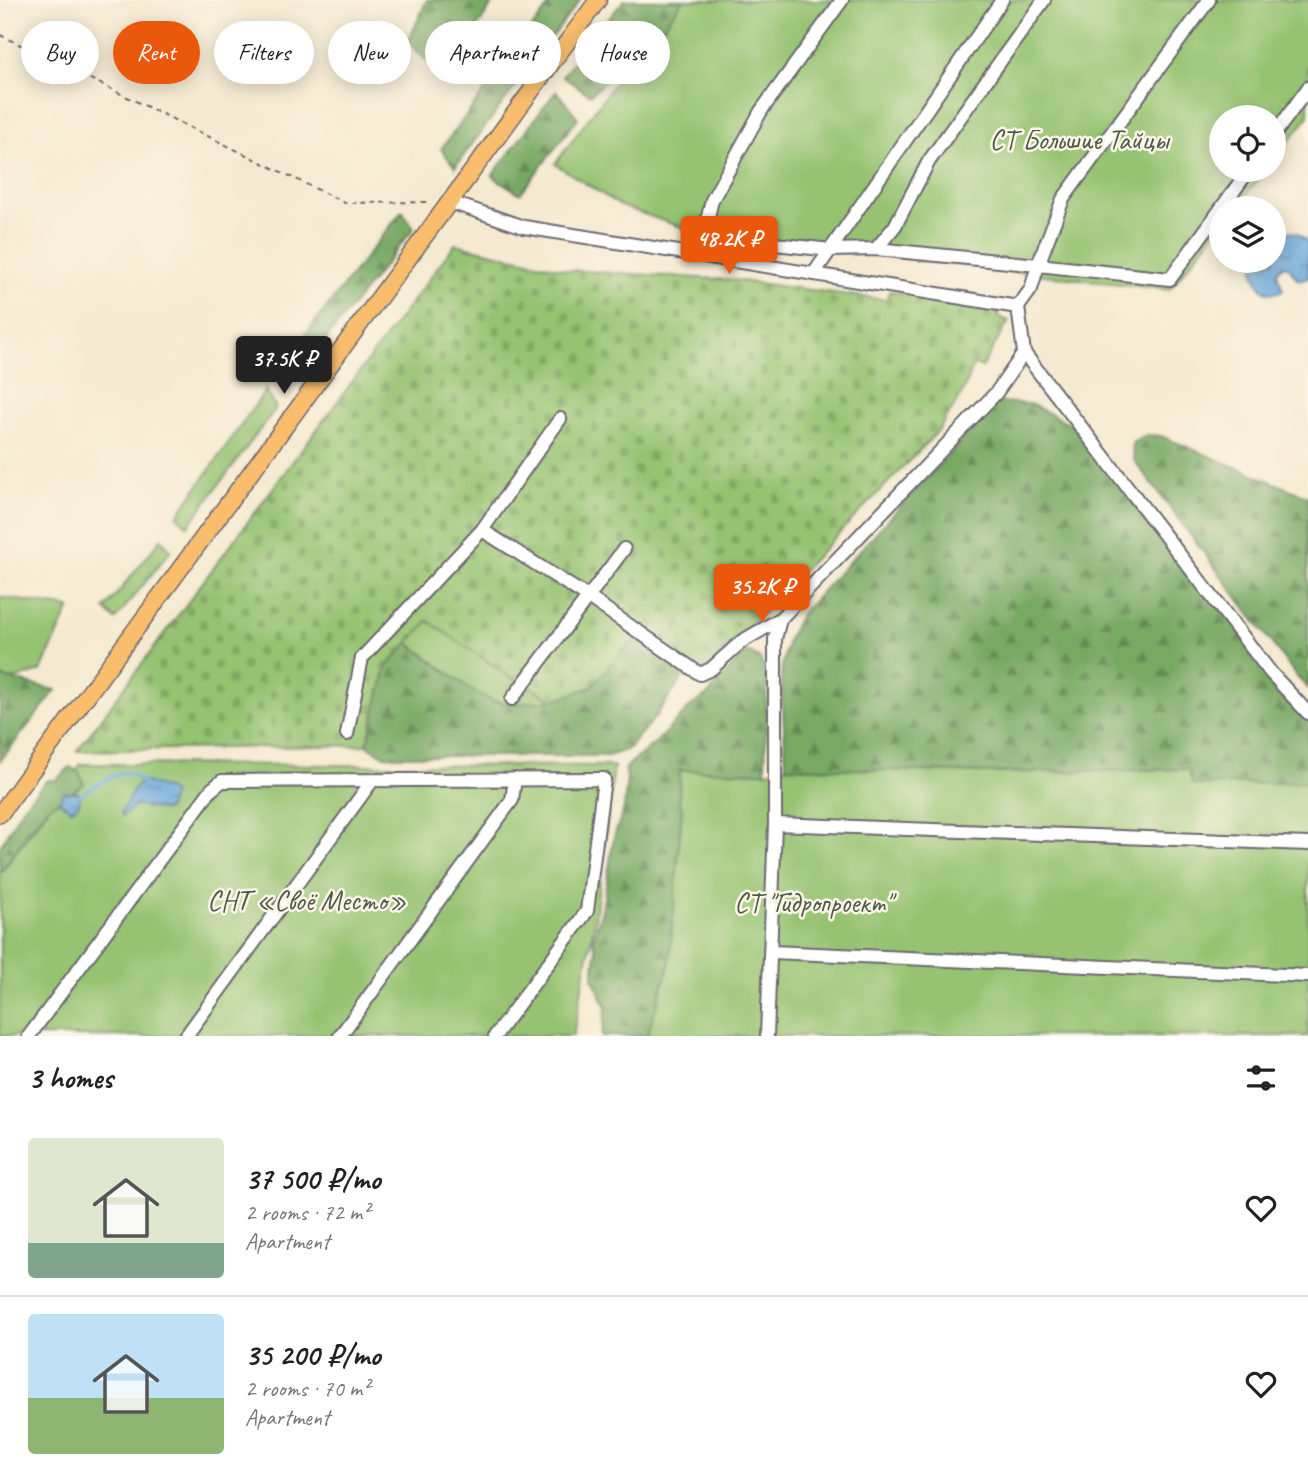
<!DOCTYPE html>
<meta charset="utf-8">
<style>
:root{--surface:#fff;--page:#f2f2f2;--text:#222;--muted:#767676;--line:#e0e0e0;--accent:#ea580c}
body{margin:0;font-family:Caveat,sans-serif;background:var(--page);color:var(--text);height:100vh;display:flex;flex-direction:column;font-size:26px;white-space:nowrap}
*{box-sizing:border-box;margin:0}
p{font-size:23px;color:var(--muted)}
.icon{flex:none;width:38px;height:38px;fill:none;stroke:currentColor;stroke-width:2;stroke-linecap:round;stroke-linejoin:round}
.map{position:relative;height:1036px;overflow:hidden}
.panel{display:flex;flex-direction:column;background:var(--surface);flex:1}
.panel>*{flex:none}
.guide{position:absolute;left:21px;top:21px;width:700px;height:63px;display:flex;gap:14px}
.fabs{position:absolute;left:1209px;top:105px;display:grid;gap:14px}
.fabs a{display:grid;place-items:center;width:77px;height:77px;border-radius:50%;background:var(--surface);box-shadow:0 4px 18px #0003;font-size:35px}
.price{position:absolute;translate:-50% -60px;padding:0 16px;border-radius:7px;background:var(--accent);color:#fff;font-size:23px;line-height:46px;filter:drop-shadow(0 2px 4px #0008)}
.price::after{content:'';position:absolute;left:50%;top:42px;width:21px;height:16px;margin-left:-10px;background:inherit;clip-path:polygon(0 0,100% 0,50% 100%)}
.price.selected{background:#222;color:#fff}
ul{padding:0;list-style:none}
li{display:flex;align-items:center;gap:21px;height:175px;padding:0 28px}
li+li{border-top:2px solid var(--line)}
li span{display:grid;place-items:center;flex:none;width:196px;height:140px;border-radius:7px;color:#555}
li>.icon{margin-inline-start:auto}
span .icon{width:84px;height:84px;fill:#fffc;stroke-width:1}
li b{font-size:30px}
h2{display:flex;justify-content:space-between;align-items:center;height:84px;padding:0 28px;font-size:30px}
.tag{padding:0 24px;border-radius:32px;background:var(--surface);box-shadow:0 4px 18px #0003;font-size:24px;line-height:63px}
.tag.selected{background:var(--accent);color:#fff}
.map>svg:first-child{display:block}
</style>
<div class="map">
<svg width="1308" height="1036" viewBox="0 0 1308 1036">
<defs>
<pattern id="forest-firs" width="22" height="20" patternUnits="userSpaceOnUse" patternTransform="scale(1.75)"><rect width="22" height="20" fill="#78a963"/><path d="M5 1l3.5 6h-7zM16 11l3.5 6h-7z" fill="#628953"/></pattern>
<pattern id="cemetery-stones" width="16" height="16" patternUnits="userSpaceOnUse" patternTransform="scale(1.75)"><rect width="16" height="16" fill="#95c371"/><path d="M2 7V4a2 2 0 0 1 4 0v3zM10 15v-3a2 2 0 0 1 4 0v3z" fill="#80a763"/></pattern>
<pattern id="water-ripples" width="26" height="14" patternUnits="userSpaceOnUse" patternTransform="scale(1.75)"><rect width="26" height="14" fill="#69a8dc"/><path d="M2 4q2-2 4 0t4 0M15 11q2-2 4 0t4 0" fill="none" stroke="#5688b4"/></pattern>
</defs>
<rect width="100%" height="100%" fill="#fcf5e5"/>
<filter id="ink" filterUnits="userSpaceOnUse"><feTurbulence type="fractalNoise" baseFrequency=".0143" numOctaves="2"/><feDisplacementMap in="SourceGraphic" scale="14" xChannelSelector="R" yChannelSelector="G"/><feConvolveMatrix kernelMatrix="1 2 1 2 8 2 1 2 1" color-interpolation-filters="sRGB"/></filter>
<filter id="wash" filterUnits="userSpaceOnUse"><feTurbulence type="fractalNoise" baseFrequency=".00686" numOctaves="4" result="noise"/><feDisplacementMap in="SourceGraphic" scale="28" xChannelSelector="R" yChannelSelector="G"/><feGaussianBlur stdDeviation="1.57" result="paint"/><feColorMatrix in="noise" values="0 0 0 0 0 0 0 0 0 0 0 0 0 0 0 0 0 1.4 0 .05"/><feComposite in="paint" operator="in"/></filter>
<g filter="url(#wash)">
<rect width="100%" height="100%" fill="#f5ead1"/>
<path fill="#95c371" stroke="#5c7256" stroke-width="2" d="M 676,0 L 1308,0 L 1308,117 L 1274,160 L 1274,117 L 1222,117 L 1222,170 L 1266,170 L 1235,208 L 1222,208 L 1221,225 L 1169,290 L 698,233 L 621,206 L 555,164 Z
M 266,390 L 276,408 L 188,526 L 177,516 Z
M 161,539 L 171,550 L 115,620 L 105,609 Z
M 0,597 L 70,608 L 41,671 L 12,680 L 0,677 Z
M 428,620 L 509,676 L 554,700 C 535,702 513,707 494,701 C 461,690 435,660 407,642 Z
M 81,764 L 614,766 L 595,919 L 573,1036 L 0,1036 L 0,874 Z
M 786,767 L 985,773 L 1188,769 L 1193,785 L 1308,782 L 1308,1036 L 647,1036 L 669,966 L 682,808 L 679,802 L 680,770 L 765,772 Z"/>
<path fill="url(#forest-firs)" stroke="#4d664f" stroke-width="2" d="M 427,0 L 495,0 L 463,49 L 426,60 L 408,42 Z
M 553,0 L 580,0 L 455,167 L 441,149 Z
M 624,0 L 683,0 L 665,25 L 590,95 L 562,76 Z
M 556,91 L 578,118 L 520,194 L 492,176 Z
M 402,211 L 414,228 L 307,363 L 297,345 Z
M 997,402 L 1030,404 L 1071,424 L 1308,718 L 1308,782 L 1193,785 L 1188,769 L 985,773 L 786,767 L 781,671 L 788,639 L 800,615 Z
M 1146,435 L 1161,436 L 1308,497 L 1308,688 L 1298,678 L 1134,460 L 1132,443 Z
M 635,637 L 682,673 L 682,679 L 657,715 L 627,750 L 608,756 L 385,756 L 367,745 L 386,667 L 407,642 L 473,691 L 495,702 L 515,704 L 554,700 L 591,687 Z
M 744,653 L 750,653 L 760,659 L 767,675 L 765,772 L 680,770 L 679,802 L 682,808 L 669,966 L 647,1036 L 602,1036 L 606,1006 L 593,979 L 596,951 L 593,939 L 602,910 L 614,837 L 624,808 L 627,778 L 625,768 L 657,741 L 692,705 L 709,694 Z
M 0,677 L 56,690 L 0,761 Z
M 70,767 L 79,772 L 84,784 L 50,806 L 40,817 L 0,873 L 0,847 L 23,806 L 47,780 L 56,780 Z"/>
<path fill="url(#cemetery-stones)" stroke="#5c7256" stroke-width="2" d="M 455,244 L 567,270 L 733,280 L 887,300 L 890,291 L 1000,305 L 998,317 L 1009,321 L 982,367 L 974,364 L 961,396 L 937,432 L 695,682 L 635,638 L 591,687 L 554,700 L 509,676 L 428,621 L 386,667 L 367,745 L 77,751 Z"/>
<path fill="url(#water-ripples)" stroke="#46658c" stroke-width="2" d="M 1284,231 L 1297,233 L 1308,242 L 1308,277 L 1301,280 L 1297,279 L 1289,267 L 1283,265 L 1277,273 L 1283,290 C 1264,301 1250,278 1255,261 L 1274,261 L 1274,235 Z
M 143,781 L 169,790 L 173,794 L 167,810 L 162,810 L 136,805 L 122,816 L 121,812 C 129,802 131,788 143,781 Z
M 77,792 L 80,795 C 81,803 79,805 72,809 L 59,802 L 63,793 Z"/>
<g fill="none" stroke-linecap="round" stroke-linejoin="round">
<path stroke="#69a8dc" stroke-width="3.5" d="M 80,795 L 108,778 L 124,772 L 133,775 L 143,782"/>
</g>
</g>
<g filter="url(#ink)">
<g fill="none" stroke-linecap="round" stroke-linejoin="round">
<g stroke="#6c6870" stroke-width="16">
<path id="minor" d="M 1274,135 L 1308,88
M 450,202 L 524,227 L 1018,307
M 876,249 L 895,226 L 929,161 L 1044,0
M 699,254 L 712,200 L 761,111 L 842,0
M 747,262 L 765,243 L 831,250 L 876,249 L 1038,265 L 1063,199 L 1209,0
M 815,272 L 1002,0
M 1024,353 L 1271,673 L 1308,713
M 482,530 L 560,419
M 512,699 L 624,549
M 347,734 L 362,658 L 482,530 L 588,597 L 700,674 L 711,669 L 741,642 L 780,619
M 775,824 L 1308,844
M 772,952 L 1308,976
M 29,1036 L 211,790 L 222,781 L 604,779 L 587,911 L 495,1036
M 186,1036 L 372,781
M 340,1036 L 512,800 L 515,779
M 767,1036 L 775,824 L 775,639 L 780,619 L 996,393 L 1024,353 L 1018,307 L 1031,289 L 1038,265 L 1170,279 L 1249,170"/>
</g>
<g stroke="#6c6870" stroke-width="19">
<path id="major" d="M 0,814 L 598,0"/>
</g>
<path stroke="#6c6870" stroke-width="2" stroke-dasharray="5 5" stroke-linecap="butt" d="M 0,35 L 345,203 L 431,202"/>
<use href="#minor" stroke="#fff" stroke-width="12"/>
<use href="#major" stroke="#f9be6d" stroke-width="16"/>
</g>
</g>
<g text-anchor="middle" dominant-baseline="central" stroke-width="5" stroke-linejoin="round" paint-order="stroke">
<g font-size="28" fill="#4a5a4e" stroke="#fcf5e5">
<text x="1079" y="139">СТ Большие Тайцы</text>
<text x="307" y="900">СНТ «Своё Место»</text>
<text x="813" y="902">СТ "Гидропроект"</text>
</g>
</g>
</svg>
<div class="fabs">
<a><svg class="icon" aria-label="locate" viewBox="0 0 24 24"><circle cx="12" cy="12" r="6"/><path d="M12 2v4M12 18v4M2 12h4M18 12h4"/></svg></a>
<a><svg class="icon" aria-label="layers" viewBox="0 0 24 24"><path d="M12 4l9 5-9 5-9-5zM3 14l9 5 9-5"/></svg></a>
</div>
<b class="price" style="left:729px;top:276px">48.2K ₽</b>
<b class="price selected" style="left:284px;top:396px">37.5K ₽</b>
<b class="price" style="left:762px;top:624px">35.2K ₽</b>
<div class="guide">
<a class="tag">Buy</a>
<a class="tag selected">Rent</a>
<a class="tag">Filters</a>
<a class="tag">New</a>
<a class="tag">Apartment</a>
<a class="tag">House</a>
</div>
</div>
<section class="panel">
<h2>3 homes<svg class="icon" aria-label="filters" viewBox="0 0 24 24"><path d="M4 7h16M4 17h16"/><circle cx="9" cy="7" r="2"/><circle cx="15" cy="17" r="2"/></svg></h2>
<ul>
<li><span style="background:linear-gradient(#dfe7d0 75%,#7fa58c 0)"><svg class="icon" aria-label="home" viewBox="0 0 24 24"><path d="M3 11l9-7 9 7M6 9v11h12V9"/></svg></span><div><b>37 500 ₽/mo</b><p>2 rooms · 72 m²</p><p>Apartment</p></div><svg class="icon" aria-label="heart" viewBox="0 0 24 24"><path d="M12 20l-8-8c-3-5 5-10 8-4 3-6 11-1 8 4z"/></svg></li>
<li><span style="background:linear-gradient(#bfe0f5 60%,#8fb573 0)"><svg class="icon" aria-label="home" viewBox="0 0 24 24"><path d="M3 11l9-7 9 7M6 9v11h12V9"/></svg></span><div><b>35 200 ₽/mo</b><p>2 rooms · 70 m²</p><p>Apartment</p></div><svg class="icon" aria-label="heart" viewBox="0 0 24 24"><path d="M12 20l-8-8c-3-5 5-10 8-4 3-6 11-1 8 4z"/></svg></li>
</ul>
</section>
